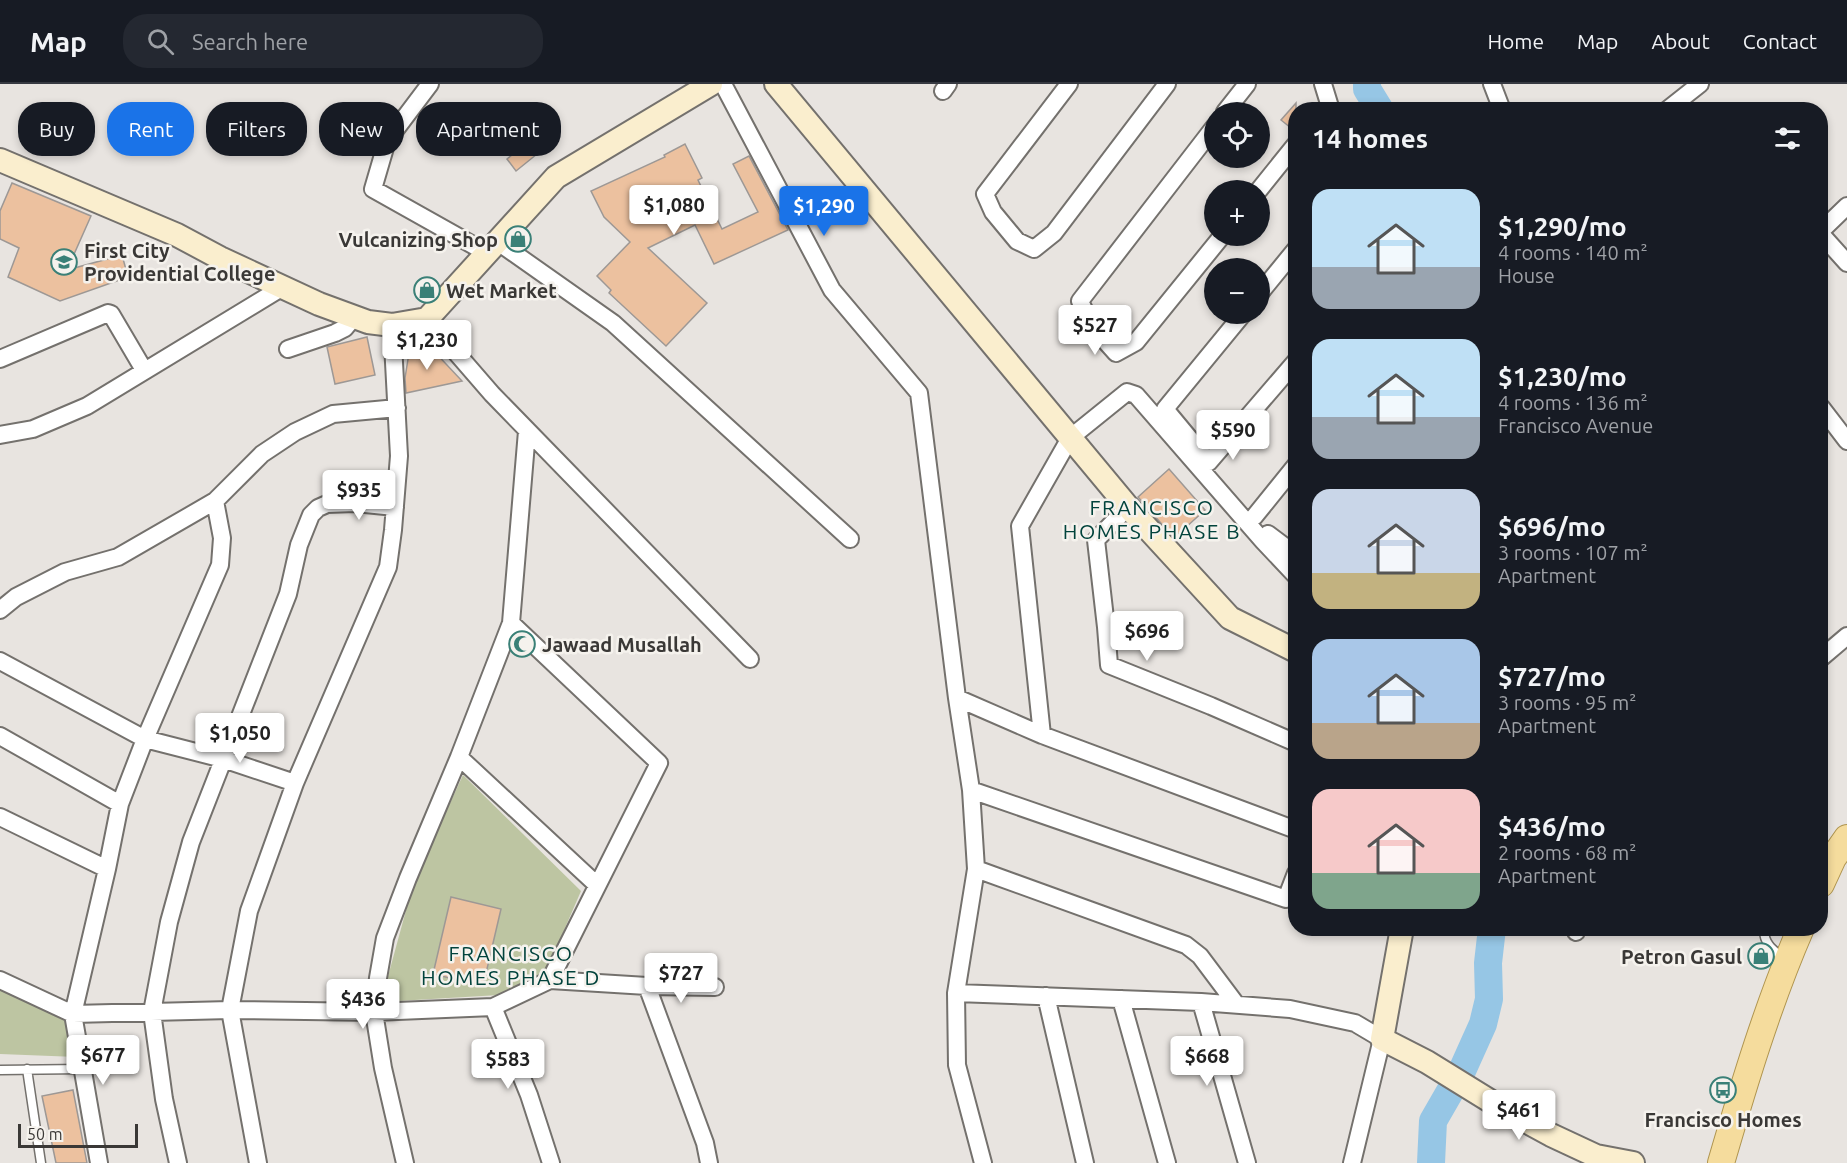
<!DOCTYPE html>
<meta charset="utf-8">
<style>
:root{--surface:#171b24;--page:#242831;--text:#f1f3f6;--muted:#9ea1a6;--line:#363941;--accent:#1a73e8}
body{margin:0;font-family:Ubuntu,sans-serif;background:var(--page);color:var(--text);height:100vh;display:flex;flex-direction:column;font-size:22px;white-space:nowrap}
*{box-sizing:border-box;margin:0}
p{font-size:20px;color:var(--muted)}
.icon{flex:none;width:33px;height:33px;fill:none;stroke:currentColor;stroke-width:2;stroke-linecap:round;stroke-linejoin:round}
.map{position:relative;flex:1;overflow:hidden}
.drawer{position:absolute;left:1288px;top:18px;width:540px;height:834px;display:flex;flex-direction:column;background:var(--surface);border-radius:24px;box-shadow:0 3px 9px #0003}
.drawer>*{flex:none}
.top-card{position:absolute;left:18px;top:18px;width:570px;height:54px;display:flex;gap:12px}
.fabs{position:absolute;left:1204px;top:18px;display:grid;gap:12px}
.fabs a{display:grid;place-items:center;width:66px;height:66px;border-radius:50%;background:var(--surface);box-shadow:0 3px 9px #0003;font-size:30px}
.scale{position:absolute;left:18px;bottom:15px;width:120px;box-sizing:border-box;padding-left:6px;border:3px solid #3a3836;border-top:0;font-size:16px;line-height:21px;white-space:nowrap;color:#3a3836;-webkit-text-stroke:4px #f5f2ed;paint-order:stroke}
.price{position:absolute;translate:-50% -51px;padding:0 14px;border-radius:6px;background:#fff;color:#222;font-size:20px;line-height:39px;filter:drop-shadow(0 2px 3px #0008)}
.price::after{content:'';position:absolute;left:50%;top:36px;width:18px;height:14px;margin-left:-9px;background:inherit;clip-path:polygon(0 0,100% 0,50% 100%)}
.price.selected{background:var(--accent);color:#fff}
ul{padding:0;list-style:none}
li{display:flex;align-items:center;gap:18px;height:150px;padding:0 24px}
li span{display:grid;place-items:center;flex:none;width:168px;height:120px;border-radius:18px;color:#555}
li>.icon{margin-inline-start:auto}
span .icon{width:72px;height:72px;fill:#fffc;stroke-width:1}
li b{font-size:26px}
h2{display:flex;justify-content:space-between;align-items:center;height:72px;padding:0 24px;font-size:26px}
.tag{padding:0 21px;border-radius:24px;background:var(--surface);box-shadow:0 3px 9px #0003;font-size:21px;line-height:54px}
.tag.selected{background:var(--accent);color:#fff}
header{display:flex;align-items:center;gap:36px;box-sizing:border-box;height:84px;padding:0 30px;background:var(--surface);border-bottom:2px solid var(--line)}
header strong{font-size:28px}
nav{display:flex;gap:33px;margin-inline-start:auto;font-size:21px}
.search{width:420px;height:54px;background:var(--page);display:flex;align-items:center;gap:15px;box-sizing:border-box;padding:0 21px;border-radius:24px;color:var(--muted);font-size:22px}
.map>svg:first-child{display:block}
</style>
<header>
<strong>Map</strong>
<div class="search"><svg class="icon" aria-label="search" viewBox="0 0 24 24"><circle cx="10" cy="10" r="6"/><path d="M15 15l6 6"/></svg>Search here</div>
<nav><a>Home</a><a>Map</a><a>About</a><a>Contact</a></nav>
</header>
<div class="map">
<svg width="1847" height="1079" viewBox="0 0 1847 1079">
<rect width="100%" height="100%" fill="#e8e4e0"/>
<path fill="#bdc5a2" d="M 463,691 L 581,807 L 543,895 L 499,911 L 381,918 L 414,797 Z
M 0,903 L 69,937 L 77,973 L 0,970 Z"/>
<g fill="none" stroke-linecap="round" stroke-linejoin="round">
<path stroke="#96c6e5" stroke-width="28" d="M 1367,0 L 1367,5 L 1380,26
M 1461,989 L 1483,940 L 1489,915 L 1488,879 L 1492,844
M 1431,1079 L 1433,1037 L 1452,1004"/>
</g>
<path fill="#ecc19f" stroke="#9d9895" stroke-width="1.5" d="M 1296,19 L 1296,48 L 1281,36 Z
M 539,23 L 550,38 L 532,52 L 521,37 Z
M 532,54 L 542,66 L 516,87 L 507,75 Z
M 685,60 L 702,94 L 698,96 L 722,145 L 758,128 L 733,80 L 749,72 L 788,146 L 714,180 L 695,141 L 648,164 L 707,219 L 666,262 L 609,209 L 611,206 L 597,192 L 630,158 L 604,133 L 591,107 L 665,73 L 664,71 Z
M 12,99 L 91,132 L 67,186 L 122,171 L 128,193 L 60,217 L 8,193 L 19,164 L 0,155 L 0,127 Z
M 367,253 L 375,291 L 335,300 L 327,263 Z
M 431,264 L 462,297 L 406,309 L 405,294 L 409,269 Z
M 1169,385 L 1205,426 L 1174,454 L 1138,413 Z
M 451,813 L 501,825 L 483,902 L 433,890 Z
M 73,1006 L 87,1079 L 56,1079 L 42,1012 Z"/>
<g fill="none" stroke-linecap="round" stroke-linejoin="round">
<g stroke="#74716d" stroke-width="11">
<path id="lane" d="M 1764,846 C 1764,861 1775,867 1785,876
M 27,985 L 41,1079
M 0,986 L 83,985"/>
</g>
<g stroke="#74716d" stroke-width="20">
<path id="street" d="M 430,0 L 387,57 L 373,105 L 487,169
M 723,0 L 832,206 L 919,309 L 957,614 L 971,706 L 976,785 L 956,909 L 957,981 L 983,1079
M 1069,0 L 985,110 L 993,128 L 1017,157 L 1034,165 L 1054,149 L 1167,0
M 1323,0 L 1331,26
M 1492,0 L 1502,26
M 943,7 L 948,0
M 1667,26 L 1700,0
M 1225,28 L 1247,0
M 1215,42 L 1080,217 L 1091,241 L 1116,269 L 1136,258 L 1222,152
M 1259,106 L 1296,60
M 1821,147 L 1847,122
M 1821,150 L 1847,179
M 498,158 L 613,239 L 850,455
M 1260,209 L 1296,165
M 1243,230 L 1165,325 L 1209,378 L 1296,277
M 427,235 L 492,310 L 750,575
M 288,265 L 335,249 L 345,244 L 354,233
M 0,275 L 108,229 L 111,230 L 144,286
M 1821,323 L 1847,357
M 0,351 L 33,345 L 87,322 L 283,203
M 1128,423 L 1096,456 L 1106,543 L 1109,581 L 1211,622 L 1296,659
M 1254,433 L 1296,381
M 1268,450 L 1296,471
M 0,526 L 16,513 L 65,488 L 118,473 L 215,417 L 262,370 L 295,348 L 333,330 L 397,324
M 511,539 L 659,679 L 550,896
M 1821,574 L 1847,552
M 0,577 L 145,655 L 223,675 L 295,699
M 957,614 L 1042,651 L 1296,746
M 1042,651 L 1020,442 L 1070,354 L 1127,308 L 1136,311 L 1263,457 L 1296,492
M 0,652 L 120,720
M 459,673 L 597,801
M 971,706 L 1286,815 L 1296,789
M 0,733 L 107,785
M 976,785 L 1186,861 L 1200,872 L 1236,920
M 1576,848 L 1577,844
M 0,896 L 73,930 L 107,785 L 120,720 L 145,655 L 220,481 L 222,454 L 215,417
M 647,902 L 705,1059 L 709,1079
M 956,909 L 1201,918 L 1290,925 L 1355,939 L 1382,955 L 1352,1079
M 1046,912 L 1085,1079
M 1121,915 L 1167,1079
M 1201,918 L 1247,1079
M 493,923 L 529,1011 L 551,1079
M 99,1079 L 73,930 L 230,926 L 374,928 L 493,923 L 550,896 L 647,902 L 715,903
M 178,1079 L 164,1015 L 152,928 L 169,838 L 191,758 L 288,510 L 299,461 L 311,431 L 318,424 L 327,420 L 355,419 L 395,423
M 258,1079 L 230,926 L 249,827 L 295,699 L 388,483 L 393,446 L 399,372 L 392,241
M 405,1079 L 383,984 L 374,928 L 378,894 L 385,854 L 408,794 L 459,673 L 511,539 L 527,347"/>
</g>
<g stroke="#74716d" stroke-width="26">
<path id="secondary" d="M 776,0 L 1128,423 L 1230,534 L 1296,567
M 0,76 L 177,151 L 220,174 L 319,220 L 368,238 L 392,241 L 427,235 L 556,93 L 711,0
M 1402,844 L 1382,955 L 1427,978 L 1495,1020 L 1551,1051 L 1596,1072 L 1633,1079"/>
</g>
<g stroke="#af944e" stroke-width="28">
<path id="primary" d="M 1821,800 L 1833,774 L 1847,754
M 1721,1079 C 1744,1000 1768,920 1801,844"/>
</g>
<use href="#lane" stroke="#fff" stroke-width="8"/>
<use href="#street" stroke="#fff" stroke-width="16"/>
<use href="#secondary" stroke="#faeece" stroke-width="22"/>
<use href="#primary" stroke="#f5dc9d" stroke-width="26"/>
</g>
<defs>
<g id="shop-ring" transform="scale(1.35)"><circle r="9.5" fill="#f5f2ed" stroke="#3a8077" stroke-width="1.5"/><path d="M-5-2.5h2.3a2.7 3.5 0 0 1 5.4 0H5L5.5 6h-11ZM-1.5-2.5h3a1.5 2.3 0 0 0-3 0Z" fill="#3a8077"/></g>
<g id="university-ring" transform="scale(1.35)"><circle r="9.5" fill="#f5f2ed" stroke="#3a8077" stroke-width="1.5"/><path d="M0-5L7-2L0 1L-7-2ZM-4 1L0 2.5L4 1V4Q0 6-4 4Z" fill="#3a8077"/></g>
<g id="mosque-ring" transform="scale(1.35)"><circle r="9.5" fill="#f5f2ed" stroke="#3a8077" stroke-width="1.5"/><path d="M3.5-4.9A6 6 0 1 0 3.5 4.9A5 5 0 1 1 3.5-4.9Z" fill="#3a8077"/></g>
<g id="bus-ring" transform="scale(1.35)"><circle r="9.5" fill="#f5f2ed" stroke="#3a8077" stroke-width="1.5"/><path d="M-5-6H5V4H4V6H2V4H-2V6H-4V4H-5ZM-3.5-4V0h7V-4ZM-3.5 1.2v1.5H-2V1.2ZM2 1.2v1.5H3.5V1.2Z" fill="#3a8077"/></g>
</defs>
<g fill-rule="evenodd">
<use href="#shop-ring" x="518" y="155"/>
<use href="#university-ring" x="64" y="178"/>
<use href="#shop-ring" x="427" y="206"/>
<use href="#mosque-ring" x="522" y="560"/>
<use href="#shop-ring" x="1761" y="872"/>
<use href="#bus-ring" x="1723" y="1006"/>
</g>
<g text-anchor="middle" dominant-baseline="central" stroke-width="5" stroke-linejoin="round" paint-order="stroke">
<g font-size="20" font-weight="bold" fill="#3a3836" stroke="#f5f2ed" text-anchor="start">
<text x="498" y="155" text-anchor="end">Vulcanizing Shop</text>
<text x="84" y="166">First City<tspan x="84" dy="23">Providential College</tspan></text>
<text x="446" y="206">Wet Market</text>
<text x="542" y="560">Jawaad Musallah</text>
<text x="1742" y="872" text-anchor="end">Petron Gasul</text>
<text x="1723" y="1035" text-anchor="middle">Francisco Homes</text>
</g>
<g font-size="21" letter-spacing="1.5" fill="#02433c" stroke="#f5f2ed">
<text x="1152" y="423">FRANCISCO<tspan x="1152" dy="24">HOMES PHASE B</tspan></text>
<text x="511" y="869">FRANCISCO<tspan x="511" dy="24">HOMES PHASE D</tspan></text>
</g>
</g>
</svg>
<div class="fabs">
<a><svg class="icon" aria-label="locate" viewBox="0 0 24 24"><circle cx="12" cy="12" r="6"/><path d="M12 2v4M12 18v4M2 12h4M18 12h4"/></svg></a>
<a>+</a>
<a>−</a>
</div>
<div class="scale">50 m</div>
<b class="price" style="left:674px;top:152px">$1,080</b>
<b class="price selected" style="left:824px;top:153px">$1,290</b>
<b class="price" style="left:1095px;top:272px">$527</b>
<b class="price" style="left:427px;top:287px">$1,230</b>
<b class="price" style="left:1233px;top:377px">$590</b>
<b class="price" style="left:359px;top:437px">$935</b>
<b class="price" style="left:1147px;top:578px">$696</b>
<b class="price" style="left:240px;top:680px">$1,050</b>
<b class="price" style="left:681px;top:920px">$727</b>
<b class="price" style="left:363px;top:946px">$436</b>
<b class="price" style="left:103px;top:1002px">$677</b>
<b class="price" style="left:1207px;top:1003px">$668</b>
<b class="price" style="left:508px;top:1006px">$583</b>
<b class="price" style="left:1519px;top:1057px">$461</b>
<div class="top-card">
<a class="tag">Buy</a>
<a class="tag selected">Rent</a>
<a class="tag">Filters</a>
<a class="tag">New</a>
<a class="tag">Apartment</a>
</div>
<section class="drawer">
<h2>14 homes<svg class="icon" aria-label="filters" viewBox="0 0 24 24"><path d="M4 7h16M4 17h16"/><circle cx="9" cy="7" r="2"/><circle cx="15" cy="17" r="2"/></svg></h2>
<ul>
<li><span style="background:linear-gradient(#bfe0f5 65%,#9aa5b1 0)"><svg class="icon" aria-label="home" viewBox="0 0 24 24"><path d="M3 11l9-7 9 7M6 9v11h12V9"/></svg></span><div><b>$1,290/mo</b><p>4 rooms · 140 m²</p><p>House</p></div></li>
<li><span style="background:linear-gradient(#bfe0f5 65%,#9aa5b1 0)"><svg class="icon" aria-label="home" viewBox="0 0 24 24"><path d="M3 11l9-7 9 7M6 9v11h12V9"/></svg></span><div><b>$1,230/mo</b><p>4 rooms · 136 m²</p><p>Francisco Avenue</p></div></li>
<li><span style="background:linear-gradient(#c9d6e8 70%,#c2b280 0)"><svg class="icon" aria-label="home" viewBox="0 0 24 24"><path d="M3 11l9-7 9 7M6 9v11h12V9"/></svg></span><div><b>$696/mo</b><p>3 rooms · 107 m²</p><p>Apartment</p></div></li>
<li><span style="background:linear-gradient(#a9c7e8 70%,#b9a48a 0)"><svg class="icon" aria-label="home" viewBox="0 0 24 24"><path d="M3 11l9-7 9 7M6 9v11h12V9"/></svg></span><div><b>$727/mo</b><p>3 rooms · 95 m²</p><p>Apartment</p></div></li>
<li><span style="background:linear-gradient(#f6c9c9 70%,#7fa58c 0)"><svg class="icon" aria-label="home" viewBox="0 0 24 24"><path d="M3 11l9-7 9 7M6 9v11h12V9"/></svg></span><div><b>$436/mo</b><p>2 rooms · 68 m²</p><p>Apartment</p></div></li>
</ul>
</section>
</div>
